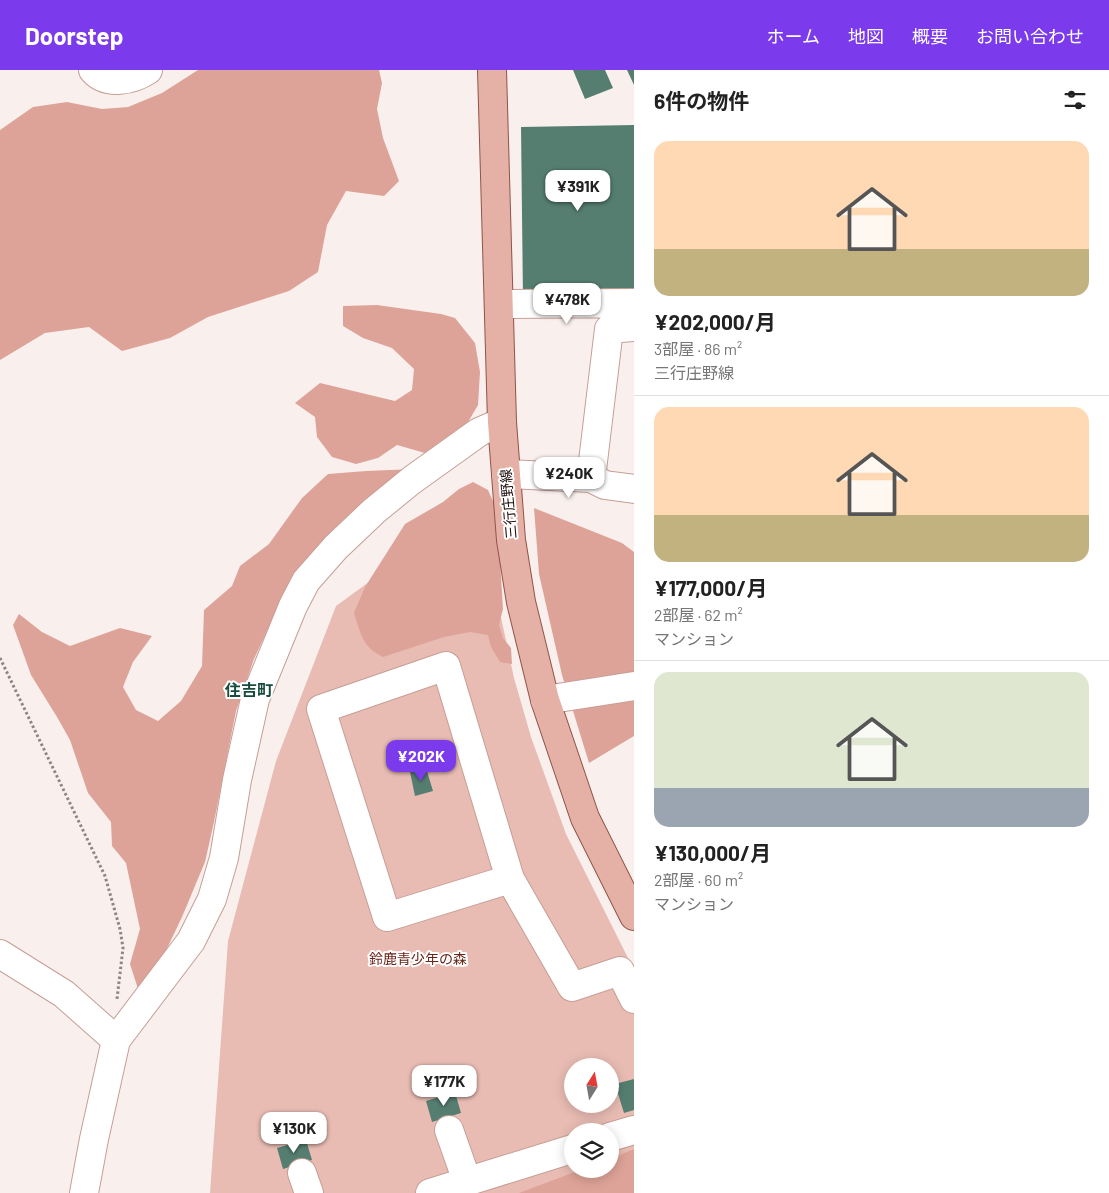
<!DOCTYPE html>
<html lang="ja">
<meta charset="utf-8">
<style>
:root{--surface:#fff;--page:#f6f6f6;--text:#222;--muted:#767676;--line:#e0e0e0;--accent:#7c3aed}
body{margin:0;font-family:Barlow,"Noto Sans JP",sans-serif;background:var(--page);color:var(--text);height:100vh;display:flex;flex-direction:column;font-size:19px;white-space:nowrap}
*{box-sizing:border-box;margin:0}
p{font-size:16px;color:var(--muted)}
.icon{flex:none;width:28px;height:28px;fill:none;stroke:currentColor;stroke-width:2;stroke-linecap:round;stroke-linejoin:round}
.map{position:relative;flex:1;overflow:hidden}
.drawer{display:flex;flex-direction:column;background:var(--surface);width:475px}
.drawer>*{flex:none}
.needle{width:32px;rotate:11deg}
.buttons{position:absolute;left:564px;top:988px;display:grid;gap:10px}
.buttons a{display:grid;place-items:center;width:55px;height:55px;border-radius:50%;background:var(--surface);box-shadow:0 2px 12px #0003;font-size:25px}
.price{position:absolute;translate:-50% -42px;padding:0 11px;border-radius:10px;background:#fff;color:#222;font-size:16px;line-height:32px;filter:drop-shadow(0 1px 2px #0008)}
.price::after{content:'';position:absolute;left:50%;top:30px;width:15px;height:11px;margin-left:-8px;background:inherit;clip-path:polygon(0 0,100% 0,50% 100%)}
.price.active{background:var(--accent);color:#fff}
ul{padding:0;list-style:none}
li{display:grid;align-content:center;gap:10px;height:265px;padding:0 20px}
li+li{border-top:1px solid var(--line)}
li span{display:grid;place-items:center;height:155px;border-radius:15px;color:#555}
li>.icon{margin-inline-start:auto}
span .icon{width:90px;height:90px;fill:#fffc;stroke-width:1}
li b{font-size:21px}
h2{display:flex;justify-content:space-between;align-items:center;height:60px;padding:0 20px;font-size:21px}
header{display:flex;align-items:center;gap:30px;box-sizing:border-box;height:70px;padding:0 25px;background:var(--accent);color:#fff}
header strong{font-size:24px}
nav{display:flex;gap:28px;margin-inline-start:auto;font-size:18px}
main{display:flex;flex:1;min-height:0}
.map>svg:first-child{display:block}
</style>
<header>
<strong>Doorstep</strong>
<nav><a>ホーム</a><a>地図</a><a>概要</a><a>お問い合わせ</a></nav>
</header>
<main>
<div class="map">
<svg width="634" height="1123" viewBox="0 0 634 1123">
<rect width="100%" height="100%" fill="#f9f0ee"/>
<path fill="#e8bcb3" fill-rule="evenodd" d="M 483,429 L 493,510 L 514,608 L 531,667 L 566,764 L 634,900 L 634,1123 L 210,1123 L 228,871 L 276,691 L 336,536 ZM 572,996 L 610,996 L 610,1034 L 572,1034 ZM 572,1061 L 610,1061 L 610,1099 L 572,1099 Z"/>
<path fill="#dea398" d="M 198,0 L 379,0 L 382,13 L 377,39 L 383,68 L 399,111 L 384,126 L 346,121 L 327,155 L 318,202 L 289,221 L 208,247 L 170,268 L 122,281 L 89,257 L 45,263 L 0,290 L 0,60 L 33,37 L 67,32 L 102,39 L 128,37 L 162,23 Z
M 377,235 L 441,244 L 455,248 L 475,273 L 480,302 L 478,335 L 464,359 L 443,381 L 425,383 L 397,375 L 378,388 L 356,394 L 332,387 L 317,367 L 315,347 L 295,333 L 320,313 L 395,331 L 412,320 L 414,299 L 392,278 L 363,268 L 343,256 L 343,236 Z
M 415,399 L 288,521 L 279,535 L 254,589 L 236,641 L 214,752 L 205,792 L 182,847 L 161,891 L 140,925 L 130,894 L 140,859 L 126,793 L 112,776 L 111,752 L 88,723 L 70,670 L 57,647 L 31,605 L 13,555 L 19,544 L 42,562 L 70,576 L 120,558 L 152,566 L 133,592 L 123,617 L 136,640 L 158,651 L 181,631 L 202,596 L 204,540 L 232,516 L 240,496 L 269,474 L 302,428 L 328,404 L 366,401 Z
M 473,412 L 488,420 L 497,440 L 503,539 L 499,555 L 503,568 L 511,578 L 512,594 L 500,592 L 491,577 L 488,565 L 470,562 L 444,567 L 383,587 C 362,577 361,564 354,543 L 365,517 L 405,454 L 443,432 L 459,419 Z
M 534,438 L 622,473 L 634,482 L 634,666 L 589,693 L 562,605 L 539,504 Z
M 634,1079 L 634,1123 L 519,1123 L 583,1099 L 610,1099 L 610,1089 Z"/>
<path fill="#557e71" d="M 573,0 L 605,0 L 613,18 L 585,29 Z
M 627,0 L 634,0 L 634,15 Z
M 634,55 L 634,228 L 523,230 L 521,57 Z
M 426,698 L 433,721 L 415,726 L 410,702 Z
M 634,1009 L 634,1040 L 624,1043 L 615,1014 Z
M 455,1022 L 461,1043 L 432,1052 L 426,1031 Z
M 306,1070 L 312,1090 L 283,1099 L 277,1078 Z"/>
<g fill="none" stroke-linecap="round" stroke-linejoin="round">
<g stroke="#c69e96" stroke-width="30">
<path id="minor" d="M 93,0 C 107,16 133,10 148,0
M 499,234 L 634,233
M 506,404 L 591,408 L 605,415 L 634,419
M 591,408 L 609,259 L 634,257
M 545,630 L 634,616
M 510,809 L 387,847 L 321,639 L 446,596 L 510,809 L 572,917 L 620,901 L 634,929
M 0,884 L 64,924 L 116,970
M 449,1060 L 467,1111
M 610,1067 L 634,1060
M 302,1103 L 309,1123
M 84,1123 L 94,1069 L 116,970 L 191,871 L 212,829 L 224,788 L 237,710 L 255,629 L 293,536 L 306,511 L 336,477 L 374,441 L 412,410 L 479,362 L 502,352
M 430,1123 L 572,1079"/>
</g>
<g stroke="#925347" stroke-width="30">
<path id="major" d="M 492,0 L 502,352 L 511,470 L 521,532 L 545,630 L 585,748 L 634,846"/>
</g>
<path stroke="#8f8482" stroke-width="3" stroke-dasharray="2.5 2.5" stroke-linecap="butt" d="M 0,588 L 105,806 L 120,859 L 123,878 L 117,929"/>
<use href="#minor" stroke="#fff" stroke-width="28"/>
<use href="#major" stroke="#e5b0a6" stroke-width="28"/>
</g>
<g text-anchor="middle" dominant-baseline="central" stroke-width="4" stroke-linejoin="round" paint-order="stroke">
<g font-size="14" fill="#170907" stroke="#fff">
<text transform="translate(508 434) rotate(-95)">三行庄野線</text>
</g>
<g font-size="14" fill="#692419" stroke="#fff">
<text x="418" y="888">鈴鹿青少年の森</text>
</g>
<g font-size="16" font-weight="bold" fill="#164b3e" stroke="#fff">
<text x="249" y="619">住吉町</text>
</g>
</g>
</svg>
<div class="buttons">
<a><svg class="needle" viewBox="-14 -14 28 28"><path d="M0-13l5 13h-10z" fill="#e53935"/><path d="M0 13l5-13h-10z" fill="#767676"/></svg></a>
<a><svg class="icon" aria-label="layers" viewBox="0 0 24 24"><path d="M12 4l9 5-9 5-9-5zM3 14l9 5 9-5"/></svg></a>
</div>
<b class="price" style="left:578px;top:142px">¥391K</b>
<b class="price" style="left:567px;top:255px">¥478K</b>
<b class="price" style="left:569px;top:429px">¥240K</b>
<b class="price active" style="left:421px;top:712px">¥202K</b>
<b class="price" style="left:444px;top:1037px">¥177K</b>
<b class="price" style="left:294px;top:1084px">¥130K</b>
</div>
<section class="drawer">
<h2>6件の物件<svg class="icon" aria-label="filters" viewBox="0 0 24 24"><path d="M4 7h16M4 17h16"/><circle cx="9" cy="7" r="2"/><circle cx="15" cy="17" r="2"/></svg></h2>
<ul>
<li><span style="background:linear-gradient(#ffd9b3 70%,#c2b280 0)"><svg class="icon" aria-label="home" viewBox="0 0 24 24"><path d="M3 11l9-7 9 7M6 9v11h12V9"/></svg></span><div><b>¥202,000/月</b><p>3部屋 · 86 m²</p><p>三行庄野線</p></div></li>
<li><span style="background:linear-gradient(#ffd9b3 70%,#c2b280 0)"><svg class="icon" aria-label="home" viewBox="0 0 24 24"><path d="M3 11l9-7 9 7M6 9v11h12V9"/></svg></span><div><b>¥177,000/月</b><p>2部屋 · 62 m²</p><p>マンション</p></div></li>
<li><span style="background:linear-gradient(#dfe7d0 75%,#9aa5b1 0)"><svg class="icon" aria-label="home" viewBox="0 0 24 24"><path d="M3 11l9-7 9 7M6 9v11h12V9"/></svg></span><div><b>¥130,000/月</b><p>2部屋 · 60 m²</p><p>マンション</p></div></li>
</ul>
</section>
</main>
